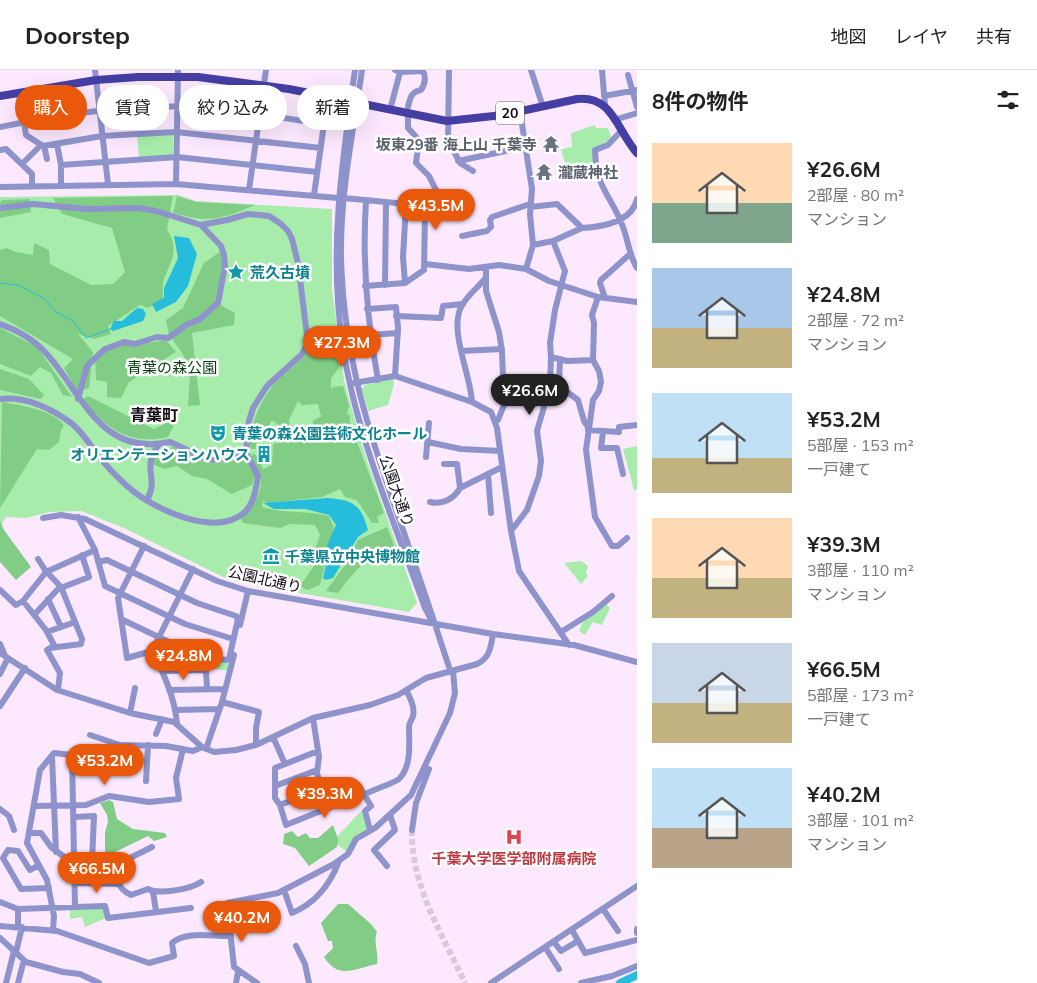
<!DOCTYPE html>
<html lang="ja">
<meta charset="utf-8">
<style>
:root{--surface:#fff;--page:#f2f2f2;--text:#222;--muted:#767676;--line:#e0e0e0;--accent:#ea580c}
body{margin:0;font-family:Mulish,"Noto Sans JP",sans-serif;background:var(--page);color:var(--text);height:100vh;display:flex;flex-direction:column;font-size:19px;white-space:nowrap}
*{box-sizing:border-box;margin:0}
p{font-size:16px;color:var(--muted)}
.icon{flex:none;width:28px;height:28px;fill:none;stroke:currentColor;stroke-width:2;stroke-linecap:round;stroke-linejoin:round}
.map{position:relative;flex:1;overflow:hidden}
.details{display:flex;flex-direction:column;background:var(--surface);width:400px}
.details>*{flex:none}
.top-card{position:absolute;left:15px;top:15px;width:475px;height:45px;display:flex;gap:10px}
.price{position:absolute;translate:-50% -42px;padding:0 11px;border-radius:18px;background:var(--accent);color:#fff;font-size:16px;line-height:32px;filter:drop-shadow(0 1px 2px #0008)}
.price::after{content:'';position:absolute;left:50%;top:30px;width:15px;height:11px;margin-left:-8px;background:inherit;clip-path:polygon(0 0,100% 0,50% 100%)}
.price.current{background:#222;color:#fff}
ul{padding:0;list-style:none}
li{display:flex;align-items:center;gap:15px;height:125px;padding:0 15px}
li span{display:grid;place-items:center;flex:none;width:140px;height:100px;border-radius:0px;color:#555}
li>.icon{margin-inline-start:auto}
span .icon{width:60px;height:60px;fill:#fffc;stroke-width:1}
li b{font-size:21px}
h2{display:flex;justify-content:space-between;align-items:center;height:60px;padding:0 15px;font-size:21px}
.chip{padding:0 18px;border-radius:22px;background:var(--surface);box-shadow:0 5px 20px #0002;font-size:18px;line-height:45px}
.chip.current{background:var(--accent);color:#fff}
header{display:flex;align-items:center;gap:30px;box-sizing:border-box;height:70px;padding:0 25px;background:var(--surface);border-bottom:1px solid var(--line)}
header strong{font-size:24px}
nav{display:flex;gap:28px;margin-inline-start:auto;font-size:18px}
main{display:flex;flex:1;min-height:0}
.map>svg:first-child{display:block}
</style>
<header>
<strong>Doorstep</strong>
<nav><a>地図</a><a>レイヤ</a><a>共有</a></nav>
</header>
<main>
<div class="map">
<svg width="637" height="913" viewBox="0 0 637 913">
<rect width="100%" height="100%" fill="#fde9ff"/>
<path fill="#a7ecaa" d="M 595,55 L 596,58 L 608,58 L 612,70 L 596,77 L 594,99 L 568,104 L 561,79 L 572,77 L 571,63 Z
M 173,63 L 173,85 L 139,88 L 137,64 Z
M 178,125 L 196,131 L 332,139 L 332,219 L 344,310 L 363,379 L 417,533 L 409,542 L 248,514 L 223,507 L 124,458 L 81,441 L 50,442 L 26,448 L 6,447 L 0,457 L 0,127 Z
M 393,308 L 394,314 L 388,335 L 368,341 L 362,319 L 365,315 Z
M 637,376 L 637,419 L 634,420 L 623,379 Z
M 581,491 L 588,496 L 586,502 L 588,506 L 581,514 L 564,493 Z
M 606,533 L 610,538 L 602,555 L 593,552 L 585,565 L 579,561 L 585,548 Z
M 160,570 L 230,592 L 229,601 L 201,597 L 202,591 L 166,587 L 154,581 Z
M 362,740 L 368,761 L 347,782 L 333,771 Z
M 70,838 L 104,839 L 106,848 L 85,857 L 82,847 L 70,849 Z"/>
<path fill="#81cd86" d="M 173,126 L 167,160 C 180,179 171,191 164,209 C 162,215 163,223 163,229 L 148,238 L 140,235 L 108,256 L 111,264 L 94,269 L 78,264 L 93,282 L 89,318 L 77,321 L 64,298 L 73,289 L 0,246 L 0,180 L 7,178 L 16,182 L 33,185 L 34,173 L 49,180 L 50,194 L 91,215 L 113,214 L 125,202 L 112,158 L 62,144 L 53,128 Z
M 177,126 L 196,132 L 255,135 C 220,150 210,153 173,143 Z
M 30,129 L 31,142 L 0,148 L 0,133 L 2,130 Z
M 221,181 L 223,193 L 215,232 L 235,243 L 234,255 L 192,263 L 200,335 L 188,336 L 190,303 L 183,284 L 169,265 L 166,250 L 183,238 L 204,193 Z
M 0,258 L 37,277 L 72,327 L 63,325 L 51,303 L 40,297 L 31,306 L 0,294 Z
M 166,270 L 176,282 L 129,312 L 121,328 L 107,327 L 107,312 L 96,310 L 95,289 L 109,279 L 122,274 L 137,275 Z
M 326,270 L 328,273 L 336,275 L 335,279 L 338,283 L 339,298 L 331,308 L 331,319 L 333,317 L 343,316 L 349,335 L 347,344 L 350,345 L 349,364 L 355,367 L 384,443 L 377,447 L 379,453 L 372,453 L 357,430 L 345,427 L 340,419 L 322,427 L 268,433 L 263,431 L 262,437 C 283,444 306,440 329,446 L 334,458 L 320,515 L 307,520 L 300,516 L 314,496 L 313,487 L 320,465 L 315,455 L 290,454 L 280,458 L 243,453 L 241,448 C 252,439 264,421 260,405 C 258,399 254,393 251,387 L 253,383 L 258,387 L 263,399 L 272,395 L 273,374 L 289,370 L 305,372 L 307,363 L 313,359 L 313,351 L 321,346 L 318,334 L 302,335 L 298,331 L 289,350 L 290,361 L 286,362 L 274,351 L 271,351 L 269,357 L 256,353 L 256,379 L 251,379 C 246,361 263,326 275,313 C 286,301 308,289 310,272 Z
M 0,299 L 29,309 L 44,325 L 41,329 L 0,320 Z
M 88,326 L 154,359 L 178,347 L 168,367 C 129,376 107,358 82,330 Z
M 2,332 C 18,335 56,340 64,356 L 61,360 L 59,372 L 49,380 L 37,379 L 0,438 Z
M 173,377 C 184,379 191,387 201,391 C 218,397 231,389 248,387 L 256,404 L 252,415 L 232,424 L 207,409 L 192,406 L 177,396 L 164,399 L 150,393 L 157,382 Z
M 0,451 L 4,460 L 31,497 L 16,510 L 0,492 Z
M 387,457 L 401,493 L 398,495 C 372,474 353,504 338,523 L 326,521 L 345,495 L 358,470 Z
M 109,730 L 113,732 L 117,749 L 133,759 L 165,763 L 167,767 L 154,771 L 148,766 L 105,787 L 105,762 L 108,752 L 107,745 L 100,733 Z
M 333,755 L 338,769 L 337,777 L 309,796 L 295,778 L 283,774 L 284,764 L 292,761 L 298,767 L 306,763 L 310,768 L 318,768 Z
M 338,834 L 348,834 L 371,854 L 377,862 C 373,873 379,883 377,894 C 353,899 339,910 324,887 L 333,878 L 332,871 L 328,871 L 321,853 Z"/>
<path fill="#26bddc" d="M 174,166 L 189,168 L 197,184 L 188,216 L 176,232 L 156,242 L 152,234 L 164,228 L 164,218 L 178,188 Z
M 137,238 L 143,239 L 146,244 L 143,251 L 113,261 L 110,259 L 114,251 L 122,251 Z
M 327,428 C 353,430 361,434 368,460 L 358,467 L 333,508 L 325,510 L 323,508 L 329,482 L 327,475 L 336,455 L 329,445 L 305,439 L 274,439 L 263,433 Z"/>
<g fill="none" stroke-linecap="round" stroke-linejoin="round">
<path stroke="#26bddc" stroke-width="1" d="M 0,213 L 18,215 L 45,229 L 56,242 L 73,251 L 86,268 L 110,259"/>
<path stroke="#26bddc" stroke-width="8" d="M 620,913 L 637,905"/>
<path stroke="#dac8dc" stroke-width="6" stroke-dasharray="6 3" stroke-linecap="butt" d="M 412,760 C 411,816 442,864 465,913"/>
<path stroke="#8e93cb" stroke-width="6" d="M 95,0 L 108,114
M 355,0 C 342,91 329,179 342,271 C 355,363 394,451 425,538 L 432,551
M 362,0 C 353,62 340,125 341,188 C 344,291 370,366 403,460 C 419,506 434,551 449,597
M 395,0 L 400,2 L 423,1 C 426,7 425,14 421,20 C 411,22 410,28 408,37
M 449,0 L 448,70 L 460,93 L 473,101
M 531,0 L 543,37
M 602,0 L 605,35
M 628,5 L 637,37
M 19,23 L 26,65 L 43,76 L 102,66 L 176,62 L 321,78
M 604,26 L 637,20
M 390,40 L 400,2
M 520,41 L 532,119 L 530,144 L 533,175 L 526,199
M 408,44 L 408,58 L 419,70 L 416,93 L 429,106 L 445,138 L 425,142
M 614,50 L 637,43
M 0,57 C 65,44 130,34 196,37 C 239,40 282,48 324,54 L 314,125
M 621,61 L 608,75 L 595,80 C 596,120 611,124 623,157 C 628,170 629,185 637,198
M 57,74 L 61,95 L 61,116
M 44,76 L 47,89
M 0,80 L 6,79 L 32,104 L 32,116
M 458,91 L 525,77
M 23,93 L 41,75
M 61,95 L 177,87 L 317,102
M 176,114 L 178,0
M 0,117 L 176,114 L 338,128
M 249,120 L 266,0
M 344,128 L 417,135 L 425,142 L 424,200 L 405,213 L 365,216
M 366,131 C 362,192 367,250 378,310
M 530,137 L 557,134 L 582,158 C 602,157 632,152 637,129
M 0,138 L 33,134 L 87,139 L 139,138 L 156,141 L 201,155 L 221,176 L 224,185 L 225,196 L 218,233 L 200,249 L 186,255 L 168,268 L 157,267 L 135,274 L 124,272 L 105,279 L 87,296 L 78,329
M 462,166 L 487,161 L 491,157 L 490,150 L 492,147 L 530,134
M 533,175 L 553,171 L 582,158
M 425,194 L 469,199 L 499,195 L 526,199 L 549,211 L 598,227 L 637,232
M 486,197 L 486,221 L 499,262 L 502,281 L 504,335 L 498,350 L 495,351
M 405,213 L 403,187 L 406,134
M 385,215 L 386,132
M 598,227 L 592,245 L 594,253 L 593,290 L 599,301 L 601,312 L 599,321 L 593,330 L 586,380 L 595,447 L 612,476 L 618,476 L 627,468
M 605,228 L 600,213 L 601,210 L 630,184
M 367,239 L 396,237 L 398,258 L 395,306
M 396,246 L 441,248 L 443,236 L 463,234
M 0,254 C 17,260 33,269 45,282 C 83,323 99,387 170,372 C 209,388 201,397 246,383
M 370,265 L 398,263
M 461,281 L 502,279
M 551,287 L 550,273 L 555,240 L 565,201 L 553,171
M 560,289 L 559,316 L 578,330 L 584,351 L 588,357
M 502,311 L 549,322
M 354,313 L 395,306 L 472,332 L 491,342 L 497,358 L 511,461 L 519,501 L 569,575
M 0,329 C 25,326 51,338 71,353 C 82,361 89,374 98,385 C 106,396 116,406 127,416 C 151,438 215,469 245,442 C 254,433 256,418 258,406 L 246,383 L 249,351 L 253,338 L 267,316 L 301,285 L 308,274 L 298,193 L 292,169 L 288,161 L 281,154 L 269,146 L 248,144 L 227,150 L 201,155
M 472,332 C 471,306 449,261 461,237 C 466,227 477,218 484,210
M 588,360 L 619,362 L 619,357 L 637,355
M 603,362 L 601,378 L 617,378 L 623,404
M 428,372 L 461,379 L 500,381
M 426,387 L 429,353
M 488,404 L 491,443
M 460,418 L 502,397
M 147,430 C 160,406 140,400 159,374
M 430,432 C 442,435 454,429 460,418 L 457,394 L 444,394
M 78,447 L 95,480 L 105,516 L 185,554 L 233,569
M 43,448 L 61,445 L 85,449 L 217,511 L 248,521 L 493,564 L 574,575 L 637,592
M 511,461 L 527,440 L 539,406 L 541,391 L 537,361 L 550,316 L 551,287 L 567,291 L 593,290
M 144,476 L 118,528 L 127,588 L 152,581 L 193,499
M 38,489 L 45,500 L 61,517 L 82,569 L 81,574 L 50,578 L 47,580 L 60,603 L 58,620
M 98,492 L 107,490 L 197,533 L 236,546 L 238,549 L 229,589 L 225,590 L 190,582 L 123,550
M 0,520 L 16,535 L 23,531 L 46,502 L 95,480
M 48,529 L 61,557
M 23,531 L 46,560 L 55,577
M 34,545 L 58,519 L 89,507 L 82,485
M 240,555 L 248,521
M 47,562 L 75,552
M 561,562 L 593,542 L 612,526
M 0,574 L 5,586
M 152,581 C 164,604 175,628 177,654
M 0,583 L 57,620 L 130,643 L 174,652 L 202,677 L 214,682 L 236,680 L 256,675 L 313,648 L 370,635 L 398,625 L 426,608 L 477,594 C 490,588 491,576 493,564
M 163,601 L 206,600 L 207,619
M 0,604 L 8,588
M 169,620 L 225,619
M 222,632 L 259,642 L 256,658 L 256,675
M 0,636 L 25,598
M 176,640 L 219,639
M 130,643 L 135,618
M 313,648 L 319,687 L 317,703 L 319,710 L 328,726 L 338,734 L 286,755 L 280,735 L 323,718
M 156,664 L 162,649
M 90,665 L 120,675 L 166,676 L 193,681 L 202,677
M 273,667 L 285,694
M 206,679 L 222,632 L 234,585
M 52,686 L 56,782
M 111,697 L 117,675
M 146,711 L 148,675
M 275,716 L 317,700
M 359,716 L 371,736 L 365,741 L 370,760
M 364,725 C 371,720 395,713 399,709 C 412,696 409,673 409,657 C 409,652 412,650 413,646 C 415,638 410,627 406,620
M 280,735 L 275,728 L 275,698 L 318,681
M 34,736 L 86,735 L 109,726 L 149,732 L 179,729 L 176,708 L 183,679
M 0,739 L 9,746 L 14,760
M 74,747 L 94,746 L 92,791
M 412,760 L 416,733 L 429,699
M 29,763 L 41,763 L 51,777 L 75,795
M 152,777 L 124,791 L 116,792 C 116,808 116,818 131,825 L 148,819 C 159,825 191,819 201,812
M 75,790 L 116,792
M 39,795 L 30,800 L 18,781 L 8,780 L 3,788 L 21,819 L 49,818
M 387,796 L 374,780 L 395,760 L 390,745
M 76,813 L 117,814
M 284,820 L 292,843 C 316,833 330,815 339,791
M 153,822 L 156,841
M 251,829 L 254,848
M 0,832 L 18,839 L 105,836 L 108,848 L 191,838
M 18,839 L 18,856
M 603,839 L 618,861
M 0,856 L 57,861 L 149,893 L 174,886 L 172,873 C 187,860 213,867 231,866
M 637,859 L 637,863
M 53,860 L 54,846 L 47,810 L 27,773 L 40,700 L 54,683 L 72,685 L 75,837
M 572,860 L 585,883 L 637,870
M 0,868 L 26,892 L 63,902 L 80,904 L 99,913
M 554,872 L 561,881 L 578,871
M 296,876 L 305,894 L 309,913
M 545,877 L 559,899
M 16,882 L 22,857
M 6,913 L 14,881
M 18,913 L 24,890
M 236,913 L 238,902
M 257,913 L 234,897 L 227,833 L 278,823 L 334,794 L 348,784 L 356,769 L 375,758 L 411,725 L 450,643 L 455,623 L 453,601
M 491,913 L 637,816
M 581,913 L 612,906 L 637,896"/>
<path stroke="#453fa3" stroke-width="8" d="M 0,26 L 96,10 L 138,7 L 198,7 L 289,19 L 447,51 L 503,45 L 577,29 C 613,25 617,61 637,83"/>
</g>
<defs>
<g id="temple-bare" transform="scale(1.35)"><path d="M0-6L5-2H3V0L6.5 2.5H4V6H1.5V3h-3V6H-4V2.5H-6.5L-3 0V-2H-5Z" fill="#6b7280" stroke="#fefefe" stroke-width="2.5" paint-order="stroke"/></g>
<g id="sight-bare" transform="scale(1.35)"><path d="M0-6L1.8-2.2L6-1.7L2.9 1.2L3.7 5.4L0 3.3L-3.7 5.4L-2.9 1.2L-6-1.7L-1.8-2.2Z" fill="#0f9aa8" stroke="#fefefe" stroke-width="2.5" paint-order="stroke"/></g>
<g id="theatre-bare" transform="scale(1.35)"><path d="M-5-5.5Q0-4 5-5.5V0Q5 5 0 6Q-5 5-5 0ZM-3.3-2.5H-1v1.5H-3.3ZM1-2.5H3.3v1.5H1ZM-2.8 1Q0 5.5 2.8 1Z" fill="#0f9aa8" stroke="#fefefe" stroke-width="2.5" paint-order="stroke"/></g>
<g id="building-bare" transform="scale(1.35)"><path d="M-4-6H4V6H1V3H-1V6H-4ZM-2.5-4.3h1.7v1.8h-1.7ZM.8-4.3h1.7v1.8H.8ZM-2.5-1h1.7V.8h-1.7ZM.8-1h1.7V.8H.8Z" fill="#0f9aa8" stroke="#fefefe" stroke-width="2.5" paint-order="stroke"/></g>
<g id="museum-bare" transform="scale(1.35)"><path d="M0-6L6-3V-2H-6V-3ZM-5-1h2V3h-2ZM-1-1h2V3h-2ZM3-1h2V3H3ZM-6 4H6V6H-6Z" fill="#0f9aa8" stroke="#fefefe" stroke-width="2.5" paint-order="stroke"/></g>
<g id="hospital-bare" transform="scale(1.35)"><path d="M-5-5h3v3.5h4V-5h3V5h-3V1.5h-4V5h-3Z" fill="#e0444e" stroke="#fefefe" stroke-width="2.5" paint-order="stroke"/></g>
</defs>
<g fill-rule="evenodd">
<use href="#temple-bare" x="551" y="74"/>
<use href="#temple-bare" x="544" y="102"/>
<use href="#sight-bare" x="236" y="202"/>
<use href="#theatre-bare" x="218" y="363"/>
<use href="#building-bare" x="264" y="384"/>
<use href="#museum-bare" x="271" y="486"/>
<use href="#hospital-bare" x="514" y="767"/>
</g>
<g text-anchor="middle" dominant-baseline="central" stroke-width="5" stroke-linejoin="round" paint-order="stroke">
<rect fill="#fefefe" stroke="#5a545b" stroke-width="1" x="496" y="31.5" width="28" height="23" rx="4"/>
<g font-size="14" font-weight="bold" fill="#140b15">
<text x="510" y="43">20</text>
</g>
<g font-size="15" font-weight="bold" fill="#5b616d" stroke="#fefefe" text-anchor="end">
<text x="537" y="74">坂東29番 海上山 千葉寺</text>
<text x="558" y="102" text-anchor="start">瀧蔵神社</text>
</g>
<g font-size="15" font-weight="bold" fill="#0d838f" stroke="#fefefe" text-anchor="start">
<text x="250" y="202">荒久古墳</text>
<text x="232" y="363">青葉の森公園芸術文化ホール</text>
<text x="250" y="384" text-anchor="end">オリエンテーションハウス</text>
<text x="285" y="486">千葉県立中央博物館</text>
</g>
<g font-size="15" fill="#053e10" stroke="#fefefe">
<text x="172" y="297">青葉の森公園</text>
</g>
<g font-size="15" fill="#140b15" stroke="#fefefe">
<text transform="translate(397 421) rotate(71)">公園大通り</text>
<text transform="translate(265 509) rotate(13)">公園北通り</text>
</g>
<g font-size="15" font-weight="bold" fill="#be3a42" stroke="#fefefe">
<text x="514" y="788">千葉大学医学部附属病院</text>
</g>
<g font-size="16" font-weight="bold" fill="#140b15" stroke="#fefefe">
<text x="154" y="345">青葉町</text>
</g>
</g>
</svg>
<b class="price" style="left:436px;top:161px">¥43.5M</b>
<b class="price" style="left:342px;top:298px">¥27.3M</b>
<b class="price current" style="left:530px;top:346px">¥26.6M</b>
<b class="price" style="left:184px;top:611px">¥24.8M</b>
<b class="price" style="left:105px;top:716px">¥53.2M</b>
<b class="price" style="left:325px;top:749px">¥39.3M</b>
<b class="price" style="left:97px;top:824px">¥66.5M</b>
<b class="price" style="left:242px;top:873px">¥40.2M</b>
<div class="top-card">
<a class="chip current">購入</a>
<a class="chip">賃貸</a>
<a class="chip">絞り込み</a>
<a class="chip">新着</a>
</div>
</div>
<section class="details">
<h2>8件の物件<svg class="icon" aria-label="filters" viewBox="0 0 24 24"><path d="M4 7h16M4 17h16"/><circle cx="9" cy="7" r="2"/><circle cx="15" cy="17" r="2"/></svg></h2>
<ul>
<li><span style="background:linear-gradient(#ffd9b3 60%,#7fa58c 0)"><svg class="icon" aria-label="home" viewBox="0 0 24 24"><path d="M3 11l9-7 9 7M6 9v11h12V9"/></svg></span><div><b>¥26.6M</b><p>2部屋 · 80 m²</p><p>マンション</p></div></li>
<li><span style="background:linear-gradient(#a9c7e8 60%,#c2b280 0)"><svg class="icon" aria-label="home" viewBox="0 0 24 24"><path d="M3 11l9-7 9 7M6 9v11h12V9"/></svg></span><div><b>¥24.8M</b><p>2部屋 · 72 m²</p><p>マンション</p></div></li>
<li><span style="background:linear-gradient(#bfe0f5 65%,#c2b280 0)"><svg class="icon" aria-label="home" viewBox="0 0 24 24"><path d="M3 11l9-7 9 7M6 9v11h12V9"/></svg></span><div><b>¥53.2M</b><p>5部屋 · 153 m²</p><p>一戸建て</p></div></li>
<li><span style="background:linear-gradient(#ffd9b3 60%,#c2b280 0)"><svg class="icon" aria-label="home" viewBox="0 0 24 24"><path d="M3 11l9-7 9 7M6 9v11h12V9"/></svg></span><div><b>¥39.3M</b><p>3部屋 · 110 m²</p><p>マンション</p></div></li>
<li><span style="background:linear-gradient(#c9d6e8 60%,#c2b280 0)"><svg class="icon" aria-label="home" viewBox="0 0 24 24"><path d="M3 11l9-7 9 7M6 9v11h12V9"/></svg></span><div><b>¥66.5M</b><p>5部屋 · 173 m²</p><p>一戸建て</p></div></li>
<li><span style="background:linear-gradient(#bfe0f5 60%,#b9a48a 0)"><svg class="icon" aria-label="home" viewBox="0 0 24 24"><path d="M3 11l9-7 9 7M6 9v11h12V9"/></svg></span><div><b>¥40.2M</b><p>3部屋 · 101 m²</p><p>マンション</p></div></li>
</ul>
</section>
</main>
